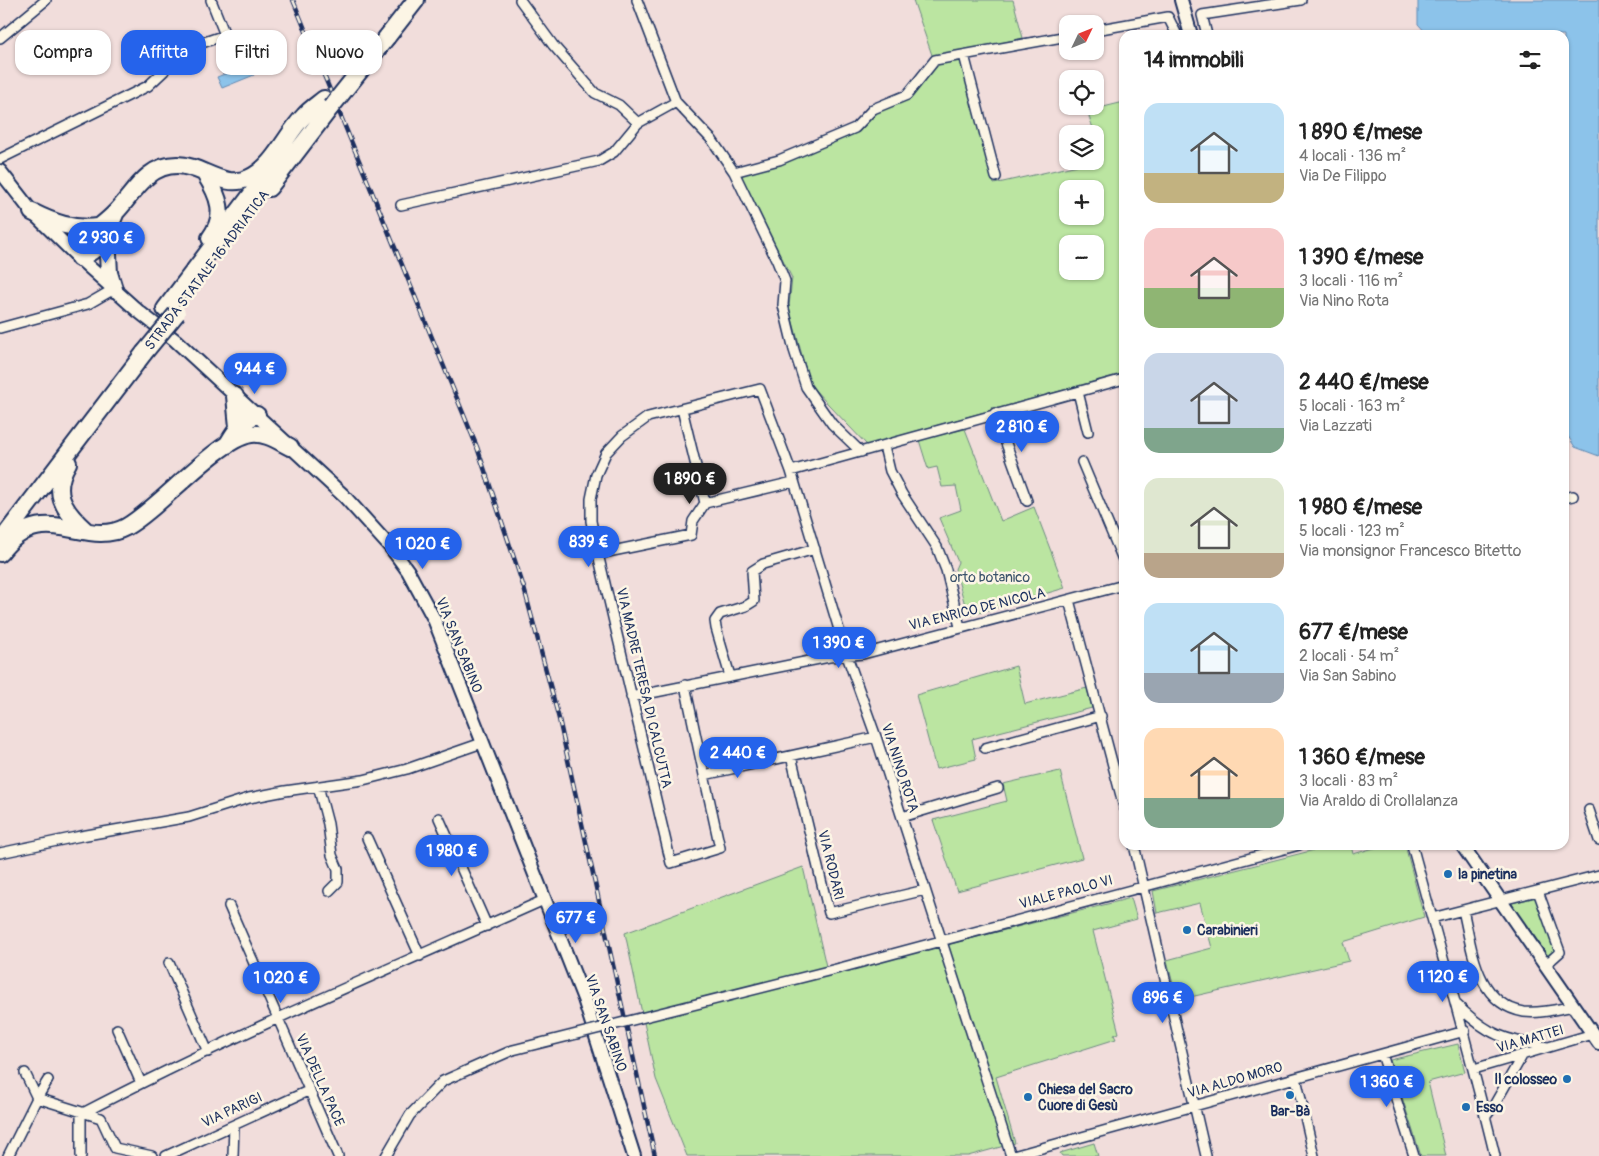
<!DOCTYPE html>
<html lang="it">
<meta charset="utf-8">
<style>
:root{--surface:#fff;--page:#f6f6f6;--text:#222;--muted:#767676;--accent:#2563eb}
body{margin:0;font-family:Pangolin,sans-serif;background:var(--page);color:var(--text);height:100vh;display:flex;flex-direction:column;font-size:19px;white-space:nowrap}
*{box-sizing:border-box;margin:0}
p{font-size:16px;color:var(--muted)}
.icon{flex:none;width:28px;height:28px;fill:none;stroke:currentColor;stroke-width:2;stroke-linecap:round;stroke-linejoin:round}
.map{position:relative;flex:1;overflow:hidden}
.panel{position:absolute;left:1119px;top:30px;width:450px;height:820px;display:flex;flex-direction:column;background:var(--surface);border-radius:15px;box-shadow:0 1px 4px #0004}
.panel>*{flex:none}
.top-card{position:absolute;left:15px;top:30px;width:475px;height:45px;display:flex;gap:10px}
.needle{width:32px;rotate:47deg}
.fabs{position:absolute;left:1059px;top:15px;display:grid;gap:10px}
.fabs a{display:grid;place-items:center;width:45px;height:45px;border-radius:10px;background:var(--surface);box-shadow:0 1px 4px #0004;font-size:25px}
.price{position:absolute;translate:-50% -42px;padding:0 11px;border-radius:18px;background:var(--accent);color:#fff;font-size:16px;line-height:32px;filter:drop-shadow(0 1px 2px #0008)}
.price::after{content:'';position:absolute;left:50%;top:30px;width:15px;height:11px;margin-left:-8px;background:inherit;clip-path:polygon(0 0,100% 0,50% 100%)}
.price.selected{background:#222;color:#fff}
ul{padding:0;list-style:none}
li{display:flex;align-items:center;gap:15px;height:125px;padding:0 25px}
li span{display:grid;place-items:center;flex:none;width:140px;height:100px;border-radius:15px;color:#555}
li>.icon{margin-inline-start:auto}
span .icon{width:60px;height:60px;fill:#fffc;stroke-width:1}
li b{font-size:21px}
h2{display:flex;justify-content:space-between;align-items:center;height:60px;padding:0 25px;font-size:21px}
.chip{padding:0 18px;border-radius:15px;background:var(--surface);box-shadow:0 1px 4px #0004;font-size:18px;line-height:45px}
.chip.selected{background:var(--accent);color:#fff}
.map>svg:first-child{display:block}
</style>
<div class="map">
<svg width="1599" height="1156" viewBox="0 0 1599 1156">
<rect width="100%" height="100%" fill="#f1dddb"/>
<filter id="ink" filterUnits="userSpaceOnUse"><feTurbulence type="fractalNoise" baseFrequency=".02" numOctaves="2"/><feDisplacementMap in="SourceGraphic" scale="10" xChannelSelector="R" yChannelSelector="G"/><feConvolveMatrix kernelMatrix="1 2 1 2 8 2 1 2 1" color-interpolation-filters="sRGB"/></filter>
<g filter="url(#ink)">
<path fill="#bbe5a1" stroke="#6b8a80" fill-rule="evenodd" d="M 913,0 L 1013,0 L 1023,38 L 933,58 Z
M 962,59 L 994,184 L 1100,160 L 1095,134 L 1087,111 L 1124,102 L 1124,373 L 867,445 L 810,385 L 789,307 L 792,278 L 740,174 L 779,164 L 857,132 L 876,112 L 911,98 L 938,63 ZM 1068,189 L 1095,189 L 1095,216 L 1068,216 ZM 1068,244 L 1095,244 L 1095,271 L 1068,271 Z
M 965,429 L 1001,521 L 1034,507 L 1065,588 L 968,616 L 955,569 L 958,562 L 939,518 L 961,510 L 956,486 L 942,487 L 937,467 L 928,469 L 919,440 Z
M 1016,666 L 1025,704 L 1087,688 L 1092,708 L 972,739 L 976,759 L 936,769 L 916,695 Z
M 1060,771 L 1082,858 L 957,891 L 933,820 L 1007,801 L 1003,784 Z
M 1334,845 L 1351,845 L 1353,854 L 1385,845 L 1405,845 L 1424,917 L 1343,942 L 1349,961 L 1177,1000 L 1167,960 L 1212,948 L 1200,903 L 1157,913 L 1153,891 Z
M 803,867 L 828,975 L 1131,898 L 1137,919 L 1093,931 L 1119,1033 L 1114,1035 L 1116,1039 L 996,1077 L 1015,1143 L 968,1156 L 687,1156 L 656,1079 L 625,933 Z
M 1538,897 L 1556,953 L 1547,958 L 1511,903 Z
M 1458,1044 L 1465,1072 L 1428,1082 L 1446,1156 L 1421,1156 L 1390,1060 Z
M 1094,1143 L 1098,1156 L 1062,1156 L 1060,1153 Z"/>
<path fill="#8cc3ea" stroke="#5f88b2" d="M 1418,0 L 1599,0 L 1599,456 L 1575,447 L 1564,430 L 1564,35 L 1428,35 L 1418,24 Z
M 250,64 L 254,75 L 222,88 L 217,77 Z"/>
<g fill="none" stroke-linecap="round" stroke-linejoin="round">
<g stroke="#1b2f5e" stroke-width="12">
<path id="street" d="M 520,0 L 553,45 L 595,93 L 619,105 L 638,123 L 676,102
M 637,0 L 676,102 L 712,140 L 734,172 L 777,261 L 785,281 L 783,305 L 794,350 L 806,387 L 832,424 L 861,452
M 1095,30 L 1168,17 L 1177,35
M 1207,35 L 1202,15 L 1301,0
M 0,38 L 46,0
M 964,55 L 996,177
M 0,159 L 148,86 L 164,71 L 171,52 L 178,48 L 196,45 L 225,35 L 211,0
M 734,172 L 779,160 L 855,128 L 873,109 L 907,95 L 935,60 L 1068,36
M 401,205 L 599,161 L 614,152 L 638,123
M 0,328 L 88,304 L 114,289
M 1078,392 L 1088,432
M 682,409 L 705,503
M 995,413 L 1027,501
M 884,446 L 890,471 L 902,494 L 937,547 L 946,570 L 960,627
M 1082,462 L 1124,562
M 791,471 L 1124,379
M 1564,498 L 1573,496
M 598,554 L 691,535 L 693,521 L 705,503 L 793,482
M 1069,600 L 1124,807
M 730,676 L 716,628 L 715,621 L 720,614 L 746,606 L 754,601 L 752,571 L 763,564 L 815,549
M 685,685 L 704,775 L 876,737
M 631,697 L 829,657 L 863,654 L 1124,585
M 985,748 L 1101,716
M 791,756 L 829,913 L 925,890
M 704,775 L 720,848 L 671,863 L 598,554 L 591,521 L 591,499 L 596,475 L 606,453 L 622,436 L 648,417 L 760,389 L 791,471 L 847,656 L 876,737 L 1011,1156
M 318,786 L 328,824 L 332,855 L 338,869 L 338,882 L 329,891
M 1589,810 L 1599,840
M 902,817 L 998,788
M 439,818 L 487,926
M 367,838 L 420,956
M 1134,845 L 1206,1156
M 1412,845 C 1440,949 1470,1052 1495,1156
M 0,853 L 81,836 L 189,817 L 249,798 L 285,791 L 363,780 L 407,769 L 482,743
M 1538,891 L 1560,952 L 1550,961 L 1543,961
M 229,906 L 338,1156
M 1463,910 C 1472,948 1476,1004 1524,1012 C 1540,1014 1558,1009 1574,1006
M 1432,918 L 1599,875
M 169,963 L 208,1052
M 840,968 L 1299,845
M 1457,1005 C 1490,1037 1504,1039 1547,1047
M 117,1029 L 141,1083
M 1382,1054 L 1414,1156
M 1474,1069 L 1593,1034
M 25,1073 L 37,1098 L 48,1080
M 1296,1078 L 1314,1156
M 1486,1116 L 1493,1107 L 1522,1056
M 8,1156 L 37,1098 L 101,1118 L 115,1148 L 152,1156
M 81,1156 L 81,1114 C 232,1035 389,969 544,900
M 166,1156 L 310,1090
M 233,1156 L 234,1125
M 386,1156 L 410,1115 L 443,1081 L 513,1050
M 1013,1156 L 1465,1031"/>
</g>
<g stroke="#1b2f5e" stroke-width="16">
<path id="secondary" d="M 1181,0 L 1191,35
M 0,171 L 32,212 L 79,258 L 138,311 L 175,340 L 344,496 L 392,549 L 408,571 L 434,619 L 584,999 L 634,1156
M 1462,845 L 1599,1043"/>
</g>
<g stroke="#1b2f5e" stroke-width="20">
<path id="highway" d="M 387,37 L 416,0
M 205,174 C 219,196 227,215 210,238
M 269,188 L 331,107
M 32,212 C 54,223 73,230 97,227
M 107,235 L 109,273 L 114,289
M 79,258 C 88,229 98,231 116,212 C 134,193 147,165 177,165 C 202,165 223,190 249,178 C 274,167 286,134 304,116 C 310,109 318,104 324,99
M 79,258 C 101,250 107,234 115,214
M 165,309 L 270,170
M 235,396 L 238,427
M 227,445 C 235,432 241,420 257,415
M 68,463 C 51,492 63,510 85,530
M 0,542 L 144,353
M 0,553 C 43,496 84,550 126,527 C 159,509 217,439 251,434 C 265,432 278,441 290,447"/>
</g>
<use href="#street" stroke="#fcf5e5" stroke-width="9"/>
<use href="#secondary" stroke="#fcf5e5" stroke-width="12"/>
<use href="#highway" stroke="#fcf5e5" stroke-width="16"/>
<g stroke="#1b2f5e" stroke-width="4.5">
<path id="rail" d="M 293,0 L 477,447 L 524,588 L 559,719 L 655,1156"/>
</g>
<use href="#rail" stroke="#fcf5e5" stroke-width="2.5" stroke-dasharray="8" stroke-linecap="butt"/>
<g stroke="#1b2f5e" stroke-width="12" stroke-linecap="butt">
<path id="street-bridge" d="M 513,1050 L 840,968"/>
</g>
<g stroke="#1b2f5e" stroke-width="20" stroke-linecap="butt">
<path id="highway-bridge" d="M 331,107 L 387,37
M 144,353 L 177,313"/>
</g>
<use href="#street-bridge" stroke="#fcf5e5" stroke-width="9"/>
<use href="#highway-bridge" stroke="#fcf5e5" stroke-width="16"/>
</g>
</g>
<g fill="#1f6fb2" stroke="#fcf5e5" stroke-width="2">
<circle cx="1448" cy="874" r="5"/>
<circle cx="1187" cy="930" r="5"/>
<circle cx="1567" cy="1079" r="5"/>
<circle cx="1290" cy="1095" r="5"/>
<circle cx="1028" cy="1097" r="5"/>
<circle cx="1466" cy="1107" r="5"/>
</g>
<g text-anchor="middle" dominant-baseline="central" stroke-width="5" stroke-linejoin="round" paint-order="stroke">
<g font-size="14" fill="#1b2f5e" stroke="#fcf5e5">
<text transform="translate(207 270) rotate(-53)">STRADA STATALE 16 ADRIATICA</text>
<text transform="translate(977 609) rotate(-14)">VIA ENRICO DE NICOLA</text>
<text transform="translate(459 645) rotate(68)">VIA SAN SABINO</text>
<text transform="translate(644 688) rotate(77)">VIA MADRE TERESA DI CALCUTTA</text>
<text transform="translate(900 768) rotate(72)">VIA NINO ROTA</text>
<text transform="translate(831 865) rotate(76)">VIA RODARI</text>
<text transform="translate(1066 892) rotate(-15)">VIALE PAOLO VI</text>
<text transform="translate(606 1023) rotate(71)">VIA SAN SABINO</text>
<text transform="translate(1530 1039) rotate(-16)">VIA MATTEI</text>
<text transform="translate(320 1080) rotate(66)">VIA DELLA PACE</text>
<text transform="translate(1235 1080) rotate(-16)">VIA ALDO MORO</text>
<text transform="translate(232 1110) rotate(-25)">VIA PARIGI</text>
</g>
<g font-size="14" fill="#3b536b" stroke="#fcf5e5">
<text x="990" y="577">orto botanico</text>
</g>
<g font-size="14" font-weight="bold" fill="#1b2f5e" stroke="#fcf5e5" text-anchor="start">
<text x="1458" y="874">la pinetina</text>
<text x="1197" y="930">Carabinieri</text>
<text x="1557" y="1079" text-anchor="end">Il colosseo</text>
<text x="1038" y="1089">Chiesa del Sacro<tspan x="1038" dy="16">Cuore di Gesù</tspan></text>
<text x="1476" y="1107">Esso</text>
<text x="1290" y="1111" text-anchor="middle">Bar-Bà</text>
</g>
</g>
</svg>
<div class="fabs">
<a><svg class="needle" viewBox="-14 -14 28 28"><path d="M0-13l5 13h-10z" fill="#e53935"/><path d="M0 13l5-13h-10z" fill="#767676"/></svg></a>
<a><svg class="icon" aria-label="locate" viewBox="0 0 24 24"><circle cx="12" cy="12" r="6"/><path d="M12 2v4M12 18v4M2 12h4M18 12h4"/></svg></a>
<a><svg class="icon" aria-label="layers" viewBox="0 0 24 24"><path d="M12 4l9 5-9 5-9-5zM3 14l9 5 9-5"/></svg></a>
<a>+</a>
<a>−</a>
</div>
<b class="price" style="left:106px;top:264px">2 930 €</b>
<b class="price" style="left:255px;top:395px">944 €</b>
<b class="price" style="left:1022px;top:453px">2 810 €</b>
<b class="price selected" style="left:690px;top:505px">1 890 €</b>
<b class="price" style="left:589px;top:568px">839 €</b>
<b class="price" style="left:423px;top:570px">1 020 €</b>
<b class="price" style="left:839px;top:669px">1 390 €</b>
<b class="price" style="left:738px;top:779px">2 440 €</b>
<b class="price" style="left:452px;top:877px">1 980 €</b>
<b class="price" style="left:576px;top:944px">677 €</b>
<b class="price" style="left:1443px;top:1003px">1 120 €</b>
<b class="price" style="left:281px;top:1004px">1 020 €</b>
<b class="price" style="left:1163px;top:1024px">896 €</b>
<b class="price" style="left:1387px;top:1108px">1 360 €</b>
<div class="top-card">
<a class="chip">Compra</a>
<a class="chip selected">Affitta</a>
<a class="chip">Filtri</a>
<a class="chip">Nuovo</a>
</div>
<section class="panel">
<h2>14 immobili<svg class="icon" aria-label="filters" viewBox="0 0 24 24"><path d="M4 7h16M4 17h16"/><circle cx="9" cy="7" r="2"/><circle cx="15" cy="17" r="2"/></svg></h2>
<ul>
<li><span style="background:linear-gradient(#bfe0f5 70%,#c2b280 0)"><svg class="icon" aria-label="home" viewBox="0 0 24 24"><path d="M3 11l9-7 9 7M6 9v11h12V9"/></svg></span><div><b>1 890 €/mese</b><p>4 locali · 136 m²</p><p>Via De Filippo</p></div></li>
<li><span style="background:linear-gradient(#f6c9c9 60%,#8fb573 0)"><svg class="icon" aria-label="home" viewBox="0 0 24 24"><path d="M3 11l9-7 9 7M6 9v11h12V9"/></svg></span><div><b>1 390 €/mese</b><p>3 locali · 116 m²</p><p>Via Nino Rota</p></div></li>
<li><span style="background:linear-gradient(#c9d6e8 75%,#7fa58c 0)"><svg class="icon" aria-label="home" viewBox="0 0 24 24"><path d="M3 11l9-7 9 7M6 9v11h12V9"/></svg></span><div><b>2 440 €/mese</b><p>5 locali · 163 m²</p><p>Via Lazzati</p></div></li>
<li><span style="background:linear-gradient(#dfe7d0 75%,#b9a48a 0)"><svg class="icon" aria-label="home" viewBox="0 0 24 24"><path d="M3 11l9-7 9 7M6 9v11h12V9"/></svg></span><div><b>1 980 €/mese</b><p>5 locali · 123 m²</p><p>Via monsignor Francesco Bitetto</p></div></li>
<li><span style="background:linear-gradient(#bfe0f5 70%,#9aa5b1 0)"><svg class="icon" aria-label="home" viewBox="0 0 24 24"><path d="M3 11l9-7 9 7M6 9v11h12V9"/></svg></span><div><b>677 €/mese</b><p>2 locali · 54 m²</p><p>Via San Sabino</p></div></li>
<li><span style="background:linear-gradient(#ffd9b3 70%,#7fa58c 0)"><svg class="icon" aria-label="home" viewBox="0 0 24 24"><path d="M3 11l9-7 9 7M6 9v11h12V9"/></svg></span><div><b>1 360 €/mese</b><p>3 locali · 83 m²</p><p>Via Araldo di Crollalanza</p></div></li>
</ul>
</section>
</div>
